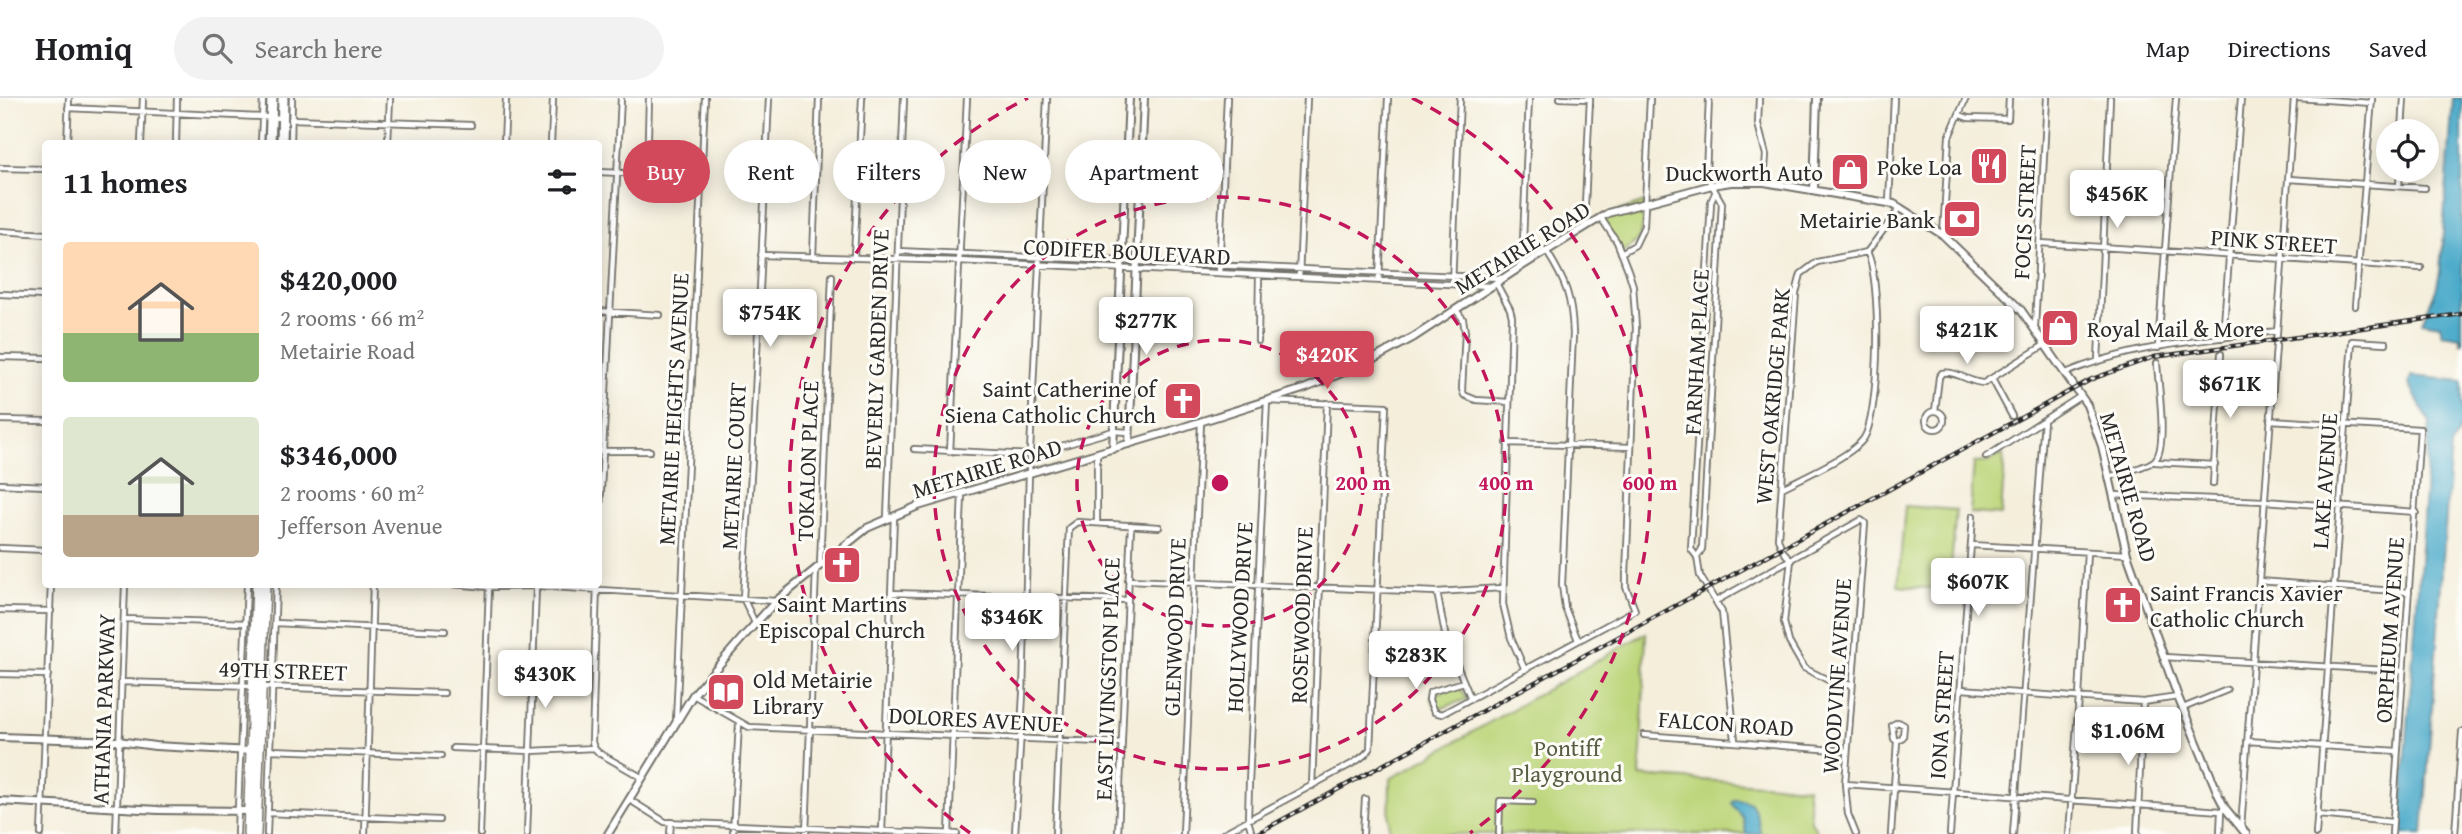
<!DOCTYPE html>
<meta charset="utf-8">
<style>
:root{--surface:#fff;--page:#f2f2f2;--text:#202124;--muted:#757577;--line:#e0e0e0;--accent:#d1495b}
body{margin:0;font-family:"Gentium Book Plus",serif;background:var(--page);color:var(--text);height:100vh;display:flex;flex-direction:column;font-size:26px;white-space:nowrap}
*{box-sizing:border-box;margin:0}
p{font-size:23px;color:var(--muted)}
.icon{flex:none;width:38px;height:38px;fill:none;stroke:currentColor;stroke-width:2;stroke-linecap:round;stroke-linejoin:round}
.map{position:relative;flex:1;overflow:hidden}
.sheet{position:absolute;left:42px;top:42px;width:560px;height:448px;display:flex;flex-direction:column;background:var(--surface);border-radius:7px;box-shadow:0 4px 18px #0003}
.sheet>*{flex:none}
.banner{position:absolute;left:623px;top:42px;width:665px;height:63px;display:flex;gap:14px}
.buttons{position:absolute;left:2376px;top:21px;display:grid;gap:14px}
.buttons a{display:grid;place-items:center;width:63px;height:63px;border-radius:50%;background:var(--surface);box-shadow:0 4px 18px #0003;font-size:35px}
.price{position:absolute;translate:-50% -60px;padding:0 16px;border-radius:7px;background:#fff;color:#222;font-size:23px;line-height:46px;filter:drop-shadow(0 2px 4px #0008)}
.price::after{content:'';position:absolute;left:50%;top:42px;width:21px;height:16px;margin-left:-10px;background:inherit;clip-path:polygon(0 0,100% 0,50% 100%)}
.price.on{background:var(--accent);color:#fff}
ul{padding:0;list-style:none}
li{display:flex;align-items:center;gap:21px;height:175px;padding:0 21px}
li span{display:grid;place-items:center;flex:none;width:196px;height:140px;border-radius:7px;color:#555}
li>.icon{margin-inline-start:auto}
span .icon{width:84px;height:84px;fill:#fffc;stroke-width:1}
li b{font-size:30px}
h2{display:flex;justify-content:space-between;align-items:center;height:84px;padding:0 21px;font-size:30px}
.tag{padding:0 24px;border-radius:32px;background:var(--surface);box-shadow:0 4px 18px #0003;font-size:24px;line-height:63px}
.tag.on{background:var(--accent);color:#fff}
header{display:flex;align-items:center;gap:42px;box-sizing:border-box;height:98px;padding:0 35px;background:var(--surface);border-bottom:2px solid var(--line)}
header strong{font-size:33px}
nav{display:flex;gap:38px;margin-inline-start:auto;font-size:24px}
.search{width:490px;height:63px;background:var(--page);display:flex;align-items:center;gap:18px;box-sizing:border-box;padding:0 24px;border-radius:38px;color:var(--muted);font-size:26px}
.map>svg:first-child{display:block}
</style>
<header>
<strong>Homiq</strong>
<div class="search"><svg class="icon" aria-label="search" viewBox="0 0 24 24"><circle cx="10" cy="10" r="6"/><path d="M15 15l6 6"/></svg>Search here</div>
<nav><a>Map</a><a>Directions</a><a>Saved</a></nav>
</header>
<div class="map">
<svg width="2462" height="736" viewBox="0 0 2462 736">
<rect width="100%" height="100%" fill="#fdfcf7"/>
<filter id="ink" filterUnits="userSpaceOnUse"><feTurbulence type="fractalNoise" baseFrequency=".0143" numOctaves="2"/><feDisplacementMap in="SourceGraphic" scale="14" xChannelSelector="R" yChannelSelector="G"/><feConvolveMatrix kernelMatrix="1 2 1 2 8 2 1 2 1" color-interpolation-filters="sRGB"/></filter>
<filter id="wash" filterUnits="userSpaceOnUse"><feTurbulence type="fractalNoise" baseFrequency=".00686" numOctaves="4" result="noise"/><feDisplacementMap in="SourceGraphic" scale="28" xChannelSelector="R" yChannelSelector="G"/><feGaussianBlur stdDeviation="1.57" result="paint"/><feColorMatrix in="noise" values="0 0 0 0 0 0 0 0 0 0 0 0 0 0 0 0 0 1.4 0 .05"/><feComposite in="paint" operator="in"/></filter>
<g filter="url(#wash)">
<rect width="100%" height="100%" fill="#f4eedb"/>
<path fill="#bdd67b" stroke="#748053" stroke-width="2" d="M 1645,104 C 1643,130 1645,141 1621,155 L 1601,119 Z
M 2003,356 L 2004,374 L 2001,417 L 1970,415 L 1974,365 L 1988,364 Z
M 1905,408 L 1956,412 L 1949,492 L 1898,488 Z
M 1646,535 L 1640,678 L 1807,689 L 1811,723 L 1818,736 L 1389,736 L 1390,681 Z
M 1459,588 L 1467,601 L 1437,612 L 1431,600 L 1432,597 Z"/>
<path fill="#4baaca" stroke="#3b6a7a" stroke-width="2" d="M 2453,0 L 2462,0 L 2462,245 L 2460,245 L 2460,239 L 2442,236 L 2440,227 L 2422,224 L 2436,192 L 2440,174 Z
M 2411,278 L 2462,283 L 2462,326 L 2451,349 L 2423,736 L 2400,736 L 2430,325 L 2409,286 Z
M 1736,702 C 1740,702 1744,702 1748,704 C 1756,707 1760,729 1760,736 L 1746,736 L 1743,720 L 1732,706 L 1733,702 Z"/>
</g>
<g filter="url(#ink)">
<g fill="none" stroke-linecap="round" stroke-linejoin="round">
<g stroke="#716f69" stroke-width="8">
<path id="street" d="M 1560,0 L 1590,1
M 1709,0 L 1706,77 L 1722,105 L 1702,451 L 1697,459 L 1691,451 L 1711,104 L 1715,95
M 1759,0 L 1758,26 L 1766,57 L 1764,84
M 2297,0 L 2372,5
M 68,10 L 282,20
M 1960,17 L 1968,20 L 2008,21 L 2009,0
M 291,21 L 471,27
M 2402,33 L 2404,0
M 67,46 L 69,0
M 141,46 L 143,0
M 176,46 L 177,0
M 261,46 L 263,0
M 291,46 L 292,0
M 388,46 L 390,0
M 504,46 L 506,0
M 551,46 L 553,0
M 0,70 L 46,71
M 598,74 L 669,77
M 647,77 L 649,0
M 2289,81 L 2425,90
M 2399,88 L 2400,72
M 1889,104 L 1894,0
M 1584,129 L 1590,0
M 0,133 L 46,136
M 1943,137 L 1949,39 L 1966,0
M 2040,145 L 2421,170
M 898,153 L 1502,180
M 1547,154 C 1566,184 1572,200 1573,236 L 1562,487 L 1565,510 L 1578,542
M 1867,154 L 1900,110
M 1621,155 L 1635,147 L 1644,128 L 1650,0
M 761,157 L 958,163 L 1491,188
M 813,158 L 819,0
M 854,159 L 862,0
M 1522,167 L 1529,0
M 1219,175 L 1227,0
M 1299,179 L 1307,0
M 1379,182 L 1388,0
M 1496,185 L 1510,211 L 1512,219 L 1503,506 L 1511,540 L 1525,572
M 1452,186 L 1460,0
M 0,196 L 46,198
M 2355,208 L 2372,0
M 1456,212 L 1463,221 L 1465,234 L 1462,291 L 1464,297 L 1476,302 L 1509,304
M 598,213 L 660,217
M 2035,229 L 2047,0
M 2223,240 L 2241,0
M 1258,243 L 1259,177
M 2158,250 L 2176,0
M 0,259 L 46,260
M 2098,263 L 2110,0
M 2066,275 C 2132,247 2207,242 2277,233
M 1992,281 L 2012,318
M 1935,313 L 1939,279 L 1942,275 C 1956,272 1969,285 1984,285 L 2046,246
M1926 322a9 9 0 1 1 18 0a9 9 0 1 1-18 0Z
M 0,322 L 46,323
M 2270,322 L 2420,331 L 2392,736
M 1507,345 L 1631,349
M 914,351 L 1030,357 L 1113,333 L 1129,334
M 598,353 L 650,353
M 950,354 L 967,0
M 1986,359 L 2081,298
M 2155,364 L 2215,367
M 2109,379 C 2120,375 2148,369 2155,362 C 2168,349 2158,285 2157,265
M 0,386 L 46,388
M 2213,386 L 2221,256
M 1782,390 C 1803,379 1852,358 1864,340 C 1880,315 1882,180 1867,154
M 2114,397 L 2264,403 L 2416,414
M 887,420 L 904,0
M 1097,425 L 1097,355
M 1971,447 L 2127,456
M 0,450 L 46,452
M 598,451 L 621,0
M 1697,459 L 1700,478 L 1722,514 L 1735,642
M 820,466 L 832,178
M 1128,482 L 1437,494 L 1502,490
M 2259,483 L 2409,494
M 452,486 L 489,489 L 536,488 L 776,503
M 597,486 L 592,644 L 594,650 L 599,655 L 643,680
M 1437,494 L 1446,541 L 1471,601
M 892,495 L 1127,502
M 1716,503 L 1861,422 L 1865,425 L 1845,686 L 1848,716 L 1856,736
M 0,512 L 51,513
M 124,521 L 246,525
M 275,525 L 445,533
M 755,525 L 743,500 L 752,362 L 769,0
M 2164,559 L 2403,573
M 0,576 L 48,577
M 121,584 L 254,588
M 1464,584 L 1430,594 L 1429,602 L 1434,614 L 1442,616 L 1635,512 L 1626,489 L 1626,477 L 1636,230 L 1633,188 L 1628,172 L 1617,144 L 1601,120
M 1852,587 L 1828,582 L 1804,570 L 1789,544 L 1784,524 L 1791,462 L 1782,452 L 1778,440 L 1796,195 L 1801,176 L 1817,164 L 1867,154
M 263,589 L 444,595
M 1961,591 L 2143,604 L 2178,599
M 693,597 L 749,629 L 1122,645
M 2183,610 L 2227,592
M 676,623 L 705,0
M 1644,637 L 1847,653
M 2247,643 L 2397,653
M 453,650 L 531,653 L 594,650
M 270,652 L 441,658
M 1845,686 L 2221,713 L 2225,710
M 1312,688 L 1327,305
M 630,702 L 665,724 L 957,736
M 268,715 L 439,722
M 2318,717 L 2392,724
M 2241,730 L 2294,0
M 882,734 L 894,418
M 41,736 L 51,486
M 116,736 L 125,486
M 237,736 L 247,486
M 267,736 L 276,486
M 365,736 L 373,486
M 480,736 L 489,489
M 527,736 L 536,489
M 670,736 L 671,724
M 733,736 L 739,625
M 806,736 L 816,470
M 949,736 L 962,395
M 1015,736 L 1023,596 L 1029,374 L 1047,0
M 1055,736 L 1069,430 L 1077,424 L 1159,429
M 1118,736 L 1131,427
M 1183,736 L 1201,324
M 1222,736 C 1259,716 1296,696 1333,676 C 1345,669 1361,663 1370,651 L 1386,308 L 1267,303 L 1249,685 L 1248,722 L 1252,736
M 1363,736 L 1365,701
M 1499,736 L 1500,703 L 1533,704
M 1891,736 L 1897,643 L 1894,641 L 1892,627 L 1898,624 L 1904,627 L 1903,639 L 1897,643
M 1950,736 L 1973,418
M 2013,736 L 2044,322
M 2069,736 L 2079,599 L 2087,454
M 2137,736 L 2143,604
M 2220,736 L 2221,713
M 2316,736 L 2352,243 L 2386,245
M 2455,736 L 2462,634"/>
</g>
<g stroke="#716f69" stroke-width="10">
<path id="secondary" d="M 1814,91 L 1817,0
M 1129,346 L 1144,0
M 1113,351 L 1129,0
M 0,639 L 118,643 L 155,648 L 252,653
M 0,703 L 158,712 L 249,713 L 252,711
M 608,736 L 693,597 L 744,538 L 776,503 L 867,430 L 918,408 L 1165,335 L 1306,290 L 1368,264 L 1414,239 L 1522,168 L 1608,115 L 1712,87 L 1731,84 L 1764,84 L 1894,106 L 1943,137 L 2021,212 L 2087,307 L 2102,348 L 2127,456 L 2178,599 L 2219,698 L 2225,710 L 2246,736"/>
</g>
<g stroke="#716f69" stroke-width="12">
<path id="highway" d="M 270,46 L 272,0
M 282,46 L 283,0
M 248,736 L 257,486
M 256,736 L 265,486"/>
</g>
<use href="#street" stroke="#fff" stroke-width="4.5"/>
<use href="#secondary" stroke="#fff" stroke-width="6"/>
<use href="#highway" stroke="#fff" stroke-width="9"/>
<g stroke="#2b2b2b" stroke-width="4.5">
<path id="rail" d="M 1256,736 L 2092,281 L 2154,259 L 2462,216"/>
</g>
<use href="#rail" stroke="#fdfcf7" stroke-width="2" stroke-dasharray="5" stroke-linecap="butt"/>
</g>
</g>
<g fill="none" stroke="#c2185b" stroke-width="3.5" stroke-dasharray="12 9">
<circle cx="1220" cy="385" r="143"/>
<circle cx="1220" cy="385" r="286"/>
<path d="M970 735A430 430 0 0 1 1028 0M1412 0A430 430 0 0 1 1470 735"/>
</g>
<defs>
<g id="restaurant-square" transform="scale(2.0125)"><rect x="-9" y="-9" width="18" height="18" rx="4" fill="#d1495b" stroke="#fdfcf7"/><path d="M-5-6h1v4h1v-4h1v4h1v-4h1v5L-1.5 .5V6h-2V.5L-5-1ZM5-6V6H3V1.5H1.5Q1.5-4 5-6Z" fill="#fff"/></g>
<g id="shop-square" transform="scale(2.0125)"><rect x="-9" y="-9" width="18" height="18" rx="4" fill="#d1495b" stroke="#fdfcf7"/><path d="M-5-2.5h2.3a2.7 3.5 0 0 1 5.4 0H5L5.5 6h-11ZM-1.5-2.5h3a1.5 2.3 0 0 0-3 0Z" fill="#fff"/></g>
<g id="bank-square" transform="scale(2.0125)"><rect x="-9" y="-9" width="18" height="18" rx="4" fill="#d1495b" stroke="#fdfcf7"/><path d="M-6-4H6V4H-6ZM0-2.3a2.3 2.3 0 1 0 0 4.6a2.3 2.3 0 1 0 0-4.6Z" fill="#fff"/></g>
<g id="church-square" transform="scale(2.0125)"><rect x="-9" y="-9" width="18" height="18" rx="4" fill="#d1495b" stroke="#fdfcf7"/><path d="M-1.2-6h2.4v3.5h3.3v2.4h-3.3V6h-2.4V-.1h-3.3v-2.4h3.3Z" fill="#fff"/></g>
<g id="library-square" transform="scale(2.0125)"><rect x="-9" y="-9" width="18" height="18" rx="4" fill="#d1495b" stroke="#fdfcf7"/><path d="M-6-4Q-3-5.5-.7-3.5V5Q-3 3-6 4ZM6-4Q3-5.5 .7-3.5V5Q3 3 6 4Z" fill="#fff"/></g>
</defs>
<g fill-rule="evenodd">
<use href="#restaurant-square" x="1989" y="68"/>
<use href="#shop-square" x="1850" y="74"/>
<use href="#bank-square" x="1962" y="121"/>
<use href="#shop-square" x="2060" y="230"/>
<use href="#church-square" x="1183" y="303"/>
<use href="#church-square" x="842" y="467"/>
<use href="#church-square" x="2123" y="507"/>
<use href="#library-square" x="726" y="594"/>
</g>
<g text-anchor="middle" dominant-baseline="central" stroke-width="6" stroke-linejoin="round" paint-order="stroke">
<g font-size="23" fill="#2b2b2b" stroke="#fdfcf7" text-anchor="end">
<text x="1962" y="68">Poke Loa</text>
<text x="1823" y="74">Duckworth Auto</text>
<text x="1935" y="121">Metairie Bank</text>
<text x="2087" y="230" text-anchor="start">Royal Mail &amp; More</text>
<text x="1156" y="290">Saint Catherine of<tspan x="1156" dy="26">Siena Catholic Church</tspan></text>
<text x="2150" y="494" text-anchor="start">Saint Francis Xavier<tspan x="2150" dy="26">Catholic Church</tspan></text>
<text x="842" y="505" text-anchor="middle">Saint Martins<tspan x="842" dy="26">Episcopal Church</tspan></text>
<text x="753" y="581" text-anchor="start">Old Metairie<tspan x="753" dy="26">Library</tspan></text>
</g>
<g font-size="23" fill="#2b2b2b" stroke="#fdfcf7">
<text transform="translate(2024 114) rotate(-87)">FOCIS STREET</text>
<text transform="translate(2274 143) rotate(4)">PINK STREET</text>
<text transform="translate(1522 149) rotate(-32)">METAIRIE ROAD</text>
<text transform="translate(1127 153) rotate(3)">CODIFER BOULEVARD</text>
<text transform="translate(876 251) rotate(-88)">BEVERLY GARDEN DRIVE</text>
<text transform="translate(1696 254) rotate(-87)">FARNHAM PLACE</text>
<text transform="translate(1772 298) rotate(-85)">WEST OAKRIDGE PARK</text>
<text transform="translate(673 311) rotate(-87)">METAIRIE HEIGHTS AVENUE</text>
<text transform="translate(807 363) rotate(-88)">TOKALON PLACE</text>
<text transform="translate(733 368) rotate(-87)">METAIRIE COURT</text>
<text transform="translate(987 370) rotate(-17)">METAIRIE ROAD</text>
<text transform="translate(2324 383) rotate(-86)">LAKE AVENUE</text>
<text transform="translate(2129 389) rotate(74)">METAIRIE ROAD</text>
<text transform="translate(1301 517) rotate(-88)">ROSEWOOD DRIVE</text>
<text transform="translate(1239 519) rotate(-87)">HOLLYWOOD DRIVE</text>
<text transform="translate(1174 529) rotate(-88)">GLENWOOD DRIVE</text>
<text transform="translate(2389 532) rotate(-86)">ORPHEUM AVENUE</text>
<text transform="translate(283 572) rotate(2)">49TH STREET</text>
<text transform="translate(1836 578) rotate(-86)">WOODVINE AVENUE</text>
<text transform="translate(1107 581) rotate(-88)">EAST LIVINGSTON PLACE</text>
<text transform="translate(103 611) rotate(-88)">ATHANIA PARKWAY</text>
<text transform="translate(1941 617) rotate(-86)">IONA STREET</text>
<text transform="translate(976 621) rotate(3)">DOLORES AVENUE</text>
<text transform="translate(1726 625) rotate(4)">FALCON ROAD</text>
</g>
<g font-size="23" fill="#575e43" stroke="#fdfcf7">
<text x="1567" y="649">Pontiff<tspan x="1567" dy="26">Playground</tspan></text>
</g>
</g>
<circle cx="1220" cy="385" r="10" fill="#c2185b" stroke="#fdfcf7" stroke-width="3.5"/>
<g font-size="21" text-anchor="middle" font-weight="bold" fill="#c2185b" stroke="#fdfcf7" stroke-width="6" stroke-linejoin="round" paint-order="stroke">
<text x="1363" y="392">200 m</text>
<text x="1506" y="392">400 m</text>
<text x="1650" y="392">600 m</text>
</g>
</svg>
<div class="buttons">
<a><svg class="icon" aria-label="locate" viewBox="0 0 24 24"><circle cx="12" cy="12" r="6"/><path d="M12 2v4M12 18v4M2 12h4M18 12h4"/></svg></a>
</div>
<b class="price" style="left:2117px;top:132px">$456K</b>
<b class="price" style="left:770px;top:251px">$754K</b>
<b class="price" style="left:1146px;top:259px">$277K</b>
<b class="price" style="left:1967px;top:268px">$421K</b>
<b class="price on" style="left:1327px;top:293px">$420K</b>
<b class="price" style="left:2230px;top:322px">$671K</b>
<b class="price" style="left:1978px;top:520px">$607K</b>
<b class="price" style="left:1012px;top:555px">$346K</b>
<b class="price" style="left:1416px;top:593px">$283K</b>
<b class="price" style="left:545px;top:612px">$430K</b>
<b class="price" style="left:2128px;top:669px">$1.06M</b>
<div class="banner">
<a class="tag on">Buy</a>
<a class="tag">Rent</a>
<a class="tag">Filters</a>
<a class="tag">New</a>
<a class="tag">Apartment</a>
</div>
<section class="sheet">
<h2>11 homes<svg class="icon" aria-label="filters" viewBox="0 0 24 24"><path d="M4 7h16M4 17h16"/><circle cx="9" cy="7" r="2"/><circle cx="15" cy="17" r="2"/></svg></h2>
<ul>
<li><span style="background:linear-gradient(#ffd9b3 65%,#8fb573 0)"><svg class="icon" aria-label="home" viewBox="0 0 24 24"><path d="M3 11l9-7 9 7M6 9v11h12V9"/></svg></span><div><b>$420,000</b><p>2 rooms · 66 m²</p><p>Metairie Road</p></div></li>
<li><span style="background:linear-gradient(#dfe7d0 70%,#b9a48a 0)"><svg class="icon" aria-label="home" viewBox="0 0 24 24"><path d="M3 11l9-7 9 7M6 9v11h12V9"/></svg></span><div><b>$346,000</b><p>2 rooms · 60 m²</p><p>Jefferson Avenue</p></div></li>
</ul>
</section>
</div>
